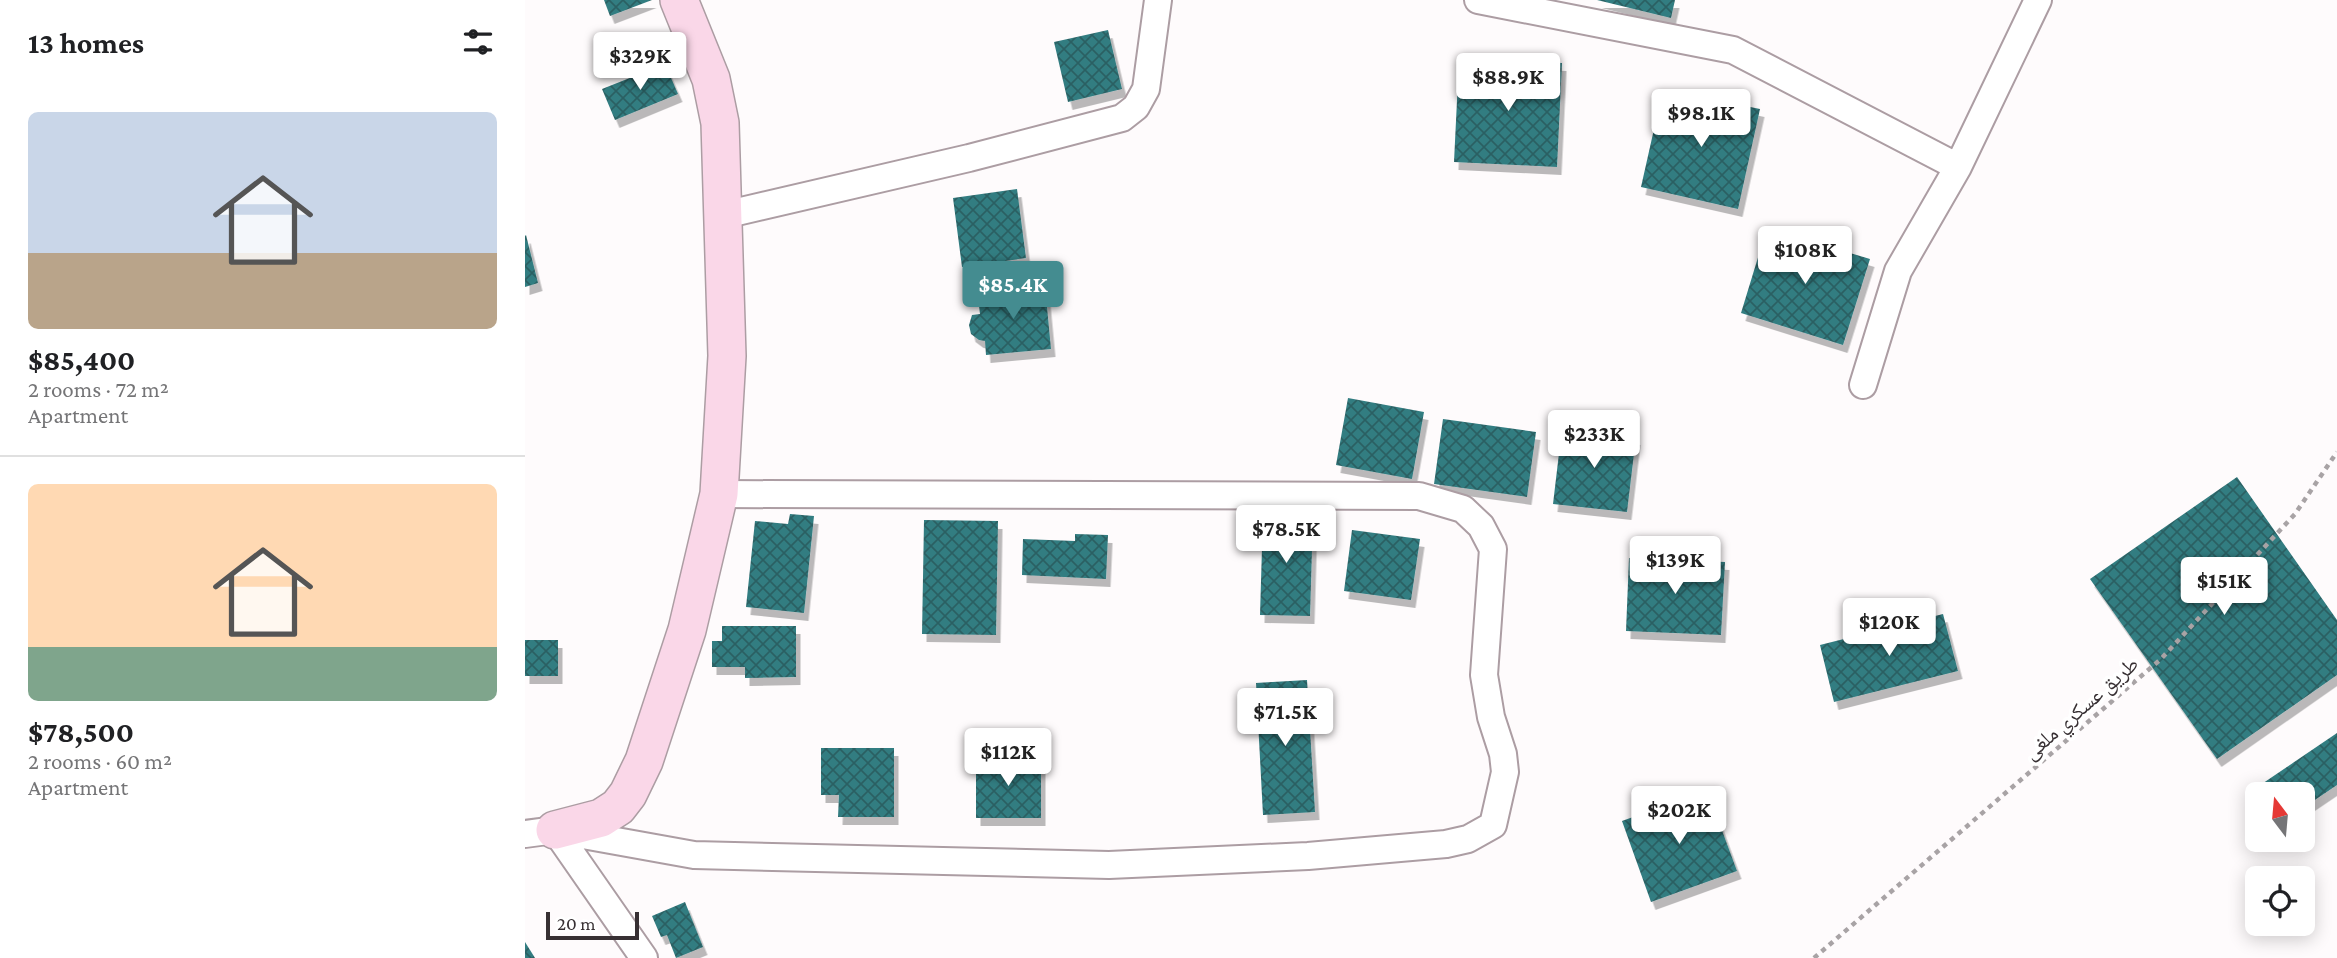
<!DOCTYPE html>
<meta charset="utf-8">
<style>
:root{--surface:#fff;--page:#f6f6f6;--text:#202124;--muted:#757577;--line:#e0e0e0;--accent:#448c90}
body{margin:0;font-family:"Crimson Pro","Noto Naskh Arabic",serif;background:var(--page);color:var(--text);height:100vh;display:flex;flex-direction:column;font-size:26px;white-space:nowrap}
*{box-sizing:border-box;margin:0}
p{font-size:23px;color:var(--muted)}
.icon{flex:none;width:38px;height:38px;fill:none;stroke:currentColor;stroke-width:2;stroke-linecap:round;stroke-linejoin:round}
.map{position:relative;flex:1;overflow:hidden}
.sheet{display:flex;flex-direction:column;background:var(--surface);width:525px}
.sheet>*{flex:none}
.needle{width:46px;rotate:344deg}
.controls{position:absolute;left:1720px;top:782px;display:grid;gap:14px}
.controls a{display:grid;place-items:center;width:70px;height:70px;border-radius:10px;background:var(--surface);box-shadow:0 4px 18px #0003;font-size:35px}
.scale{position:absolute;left:21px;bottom:18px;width:93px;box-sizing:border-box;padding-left:7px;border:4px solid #373033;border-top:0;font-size:19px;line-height:24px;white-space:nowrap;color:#373033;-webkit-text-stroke:5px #fff;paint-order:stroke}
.price{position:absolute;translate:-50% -60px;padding:0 16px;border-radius:7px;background:#fff;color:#222;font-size:23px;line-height:46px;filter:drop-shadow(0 2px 4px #0008)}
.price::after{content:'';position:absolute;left:50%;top:42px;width:21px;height:16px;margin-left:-10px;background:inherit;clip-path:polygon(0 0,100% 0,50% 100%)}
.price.on{background:var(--accent);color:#fff}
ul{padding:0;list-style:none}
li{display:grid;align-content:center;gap:14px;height:371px;padding:0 28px}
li+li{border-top:2px solid var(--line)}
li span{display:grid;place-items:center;height:217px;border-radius:10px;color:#555}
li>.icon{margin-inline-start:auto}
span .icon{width:126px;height:126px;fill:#fffc;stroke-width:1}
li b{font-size:30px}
h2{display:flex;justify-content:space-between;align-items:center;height:84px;padding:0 28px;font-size:30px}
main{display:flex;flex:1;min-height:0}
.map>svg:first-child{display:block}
</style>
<main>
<section class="sheet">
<h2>13 homes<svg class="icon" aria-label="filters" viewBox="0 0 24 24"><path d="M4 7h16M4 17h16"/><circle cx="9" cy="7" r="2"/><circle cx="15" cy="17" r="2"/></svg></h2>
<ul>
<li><span style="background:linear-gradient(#c9d6e8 65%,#b9a48a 0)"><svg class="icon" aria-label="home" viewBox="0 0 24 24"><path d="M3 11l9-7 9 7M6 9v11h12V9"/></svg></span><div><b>$85,400</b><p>2 rooms · 72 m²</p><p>Apartment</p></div></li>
<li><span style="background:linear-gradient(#ffd9b3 75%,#7fa58c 0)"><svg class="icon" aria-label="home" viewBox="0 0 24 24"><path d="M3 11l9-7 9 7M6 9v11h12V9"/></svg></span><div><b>$78,500</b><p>2 rooms · 60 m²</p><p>Apartment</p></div></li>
</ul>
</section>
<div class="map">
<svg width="1812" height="958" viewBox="0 0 1812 958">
<defs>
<pattern id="building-cross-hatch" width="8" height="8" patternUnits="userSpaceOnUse" patternTransform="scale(1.75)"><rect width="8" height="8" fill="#337d81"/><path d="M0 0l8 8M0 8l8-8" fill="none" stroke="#2a6164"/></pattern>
<filter id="shadow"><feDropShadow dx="4.5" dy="8" stdDeviation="0" flood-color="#0004"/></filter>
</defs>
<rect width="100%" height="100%" fill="#fefbfc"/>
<path fill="url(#building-cross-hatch)" filter="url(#shadow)" d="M 79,0 L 127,0 L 85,16 Z
M 1072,0 L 1150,0 L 1146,18 Z
M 583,30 L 597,89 L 543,102 L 529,42 Z
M 934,59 L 1037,63 L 1032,167 L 929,162 Z
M 140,64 L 153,94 L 90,120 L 77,89 Z
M 1138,89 L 1235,109 L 1213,209 L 1116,187 Z
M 492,189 L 501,258 L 437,267 L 428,198 Z
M 1242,228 L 1345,259 L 1318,345 L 1216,313 Z
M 1,235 L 13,283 L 0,287 L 0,236 Z
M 494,284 L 495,289 L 520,286 L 526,349 L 461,355 L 460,341 L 454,340 L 446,334 L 444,325 L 447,315 L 455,314 L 453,298 L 472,297 L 478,285 Z
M 823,398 L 899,412 L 887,479 L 811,465 Z
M 918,419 L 1011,432 L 1002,497 L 909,484 Z
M 1037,428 L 1111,437 L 1102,512 L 1028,504 Z
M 1712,477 L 1812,620 L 1812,675 L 1692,759 L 1565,579 Z
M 265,514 L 289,516 L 279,613 L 221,607 L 230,521 L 263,524 Z
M 738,514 L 788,516 L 785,616 L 735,615 Z
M 399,520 L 473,521 L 471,635 L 397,634 Z
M 827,530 L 895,539 L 886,600 L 819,591 Z
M 550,534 L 583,535 L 581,579 L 497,575 L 498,539 L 550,541 Z
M 1104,558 L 1200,562 L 1196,635 L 1101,631 Z
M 1418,614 L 1433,671 L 1309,702 L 1295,645 Z
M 197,626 L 271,626 L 271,677 L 220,678 L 220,667 L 187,667 L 187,641 L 197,641 Z
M 0,640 L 33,640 L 33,676 L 0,676 Z
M 782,680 L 790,812 L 738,815 L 731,683 Z
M 1812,733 L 1812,785 L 1778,808 L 1778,794 L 1732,794 L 1732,809 L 1722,794 Z
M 296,748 L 369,748 L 369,817 L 313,817 L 314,795 L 296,795 Z
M 451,758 L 516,759 L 516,818 L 451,818 Z
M 1182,790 L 1212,871 L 1126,902 L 1097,821 Z
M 160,902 L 178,947 L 151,958 L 142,935 L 136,937 L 127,916 Z
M 0,942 L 10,958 L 0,958 Z"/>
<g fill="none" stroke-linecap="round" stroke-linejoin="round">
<g stroke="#ac9da3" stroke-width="30">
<path id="street" d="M 953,0 L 1208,50 L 1433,167
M 199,215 L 444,158 L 597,118 L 611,107 L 621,89 L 633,0
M 1338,385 L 1373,271 L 1433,167 L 1513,0
M 30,830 L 119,958
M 0,834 L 30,830 L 169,855 L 584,865 L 783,856 L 921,844 L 943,839 L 968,825 L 980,772 L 978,754 L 966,717 L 959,675 L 968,549 L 956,526 L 938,509 L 894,496 L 194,494"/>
</g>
<g stroke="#ac9da3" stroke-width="40">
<path id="secondary" d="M 30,830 L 76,818 L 93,807 L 103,794 L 119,761 L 162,630 L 194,494 L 202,356 L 195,123 L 186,79 L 154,0"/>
</g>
<path stroke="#a8a3a5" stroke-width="4.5" stroke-dasharray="5 5" stroke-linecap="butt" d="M 1289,958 L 1636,659 L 1770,514 L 1812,452"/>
<use href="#street" stroke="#fff" stroke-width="26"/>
<use href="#secondary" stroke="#fad7e8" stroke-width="37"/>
</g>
<g text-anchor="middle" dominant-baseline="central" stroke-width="7" stroke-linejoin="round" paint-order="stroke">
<g font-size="21" fill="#373033" stroke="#fff">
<text transform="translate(1556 708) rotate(-41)">طريق عسكري ملغى</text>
</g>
</g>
</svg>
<div class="controls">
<a><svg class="needle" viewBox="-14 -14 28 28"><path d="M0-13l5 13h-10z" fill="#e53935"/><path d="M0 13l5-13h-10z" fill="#757577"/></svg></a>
<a><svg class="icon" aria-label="locate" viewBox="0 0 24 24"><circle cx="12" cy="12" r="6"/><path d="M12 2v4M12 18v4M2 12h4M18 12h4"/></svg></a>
</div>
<div class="scale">20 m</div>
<b class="price" style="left:115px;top:92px">$329K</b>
<b class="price" style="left:983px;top:113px">$88.9K</b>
<b class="price" style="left:1176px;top:149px">$98.1K</b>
<b class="price" style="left:1280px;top:286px">$108K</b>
<b class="price on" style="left:488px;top:321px">$85.4K</b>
<b class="price" style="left:1069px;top:470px">$233K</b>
<b class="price" style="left:761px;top:565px">$78.5K</b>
<b class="price" style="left:1150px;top:596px">$139K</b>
<b class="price" style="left:1699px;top:617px">$151K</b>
<b class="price" style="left:1364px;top:658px">$120K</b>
<b class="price" style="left:760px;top:748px">$71.5K</b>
<b class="price" style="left:483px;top:788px">$112K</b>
<b class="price" style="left:1154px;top:846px">$202K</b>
</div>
</main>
